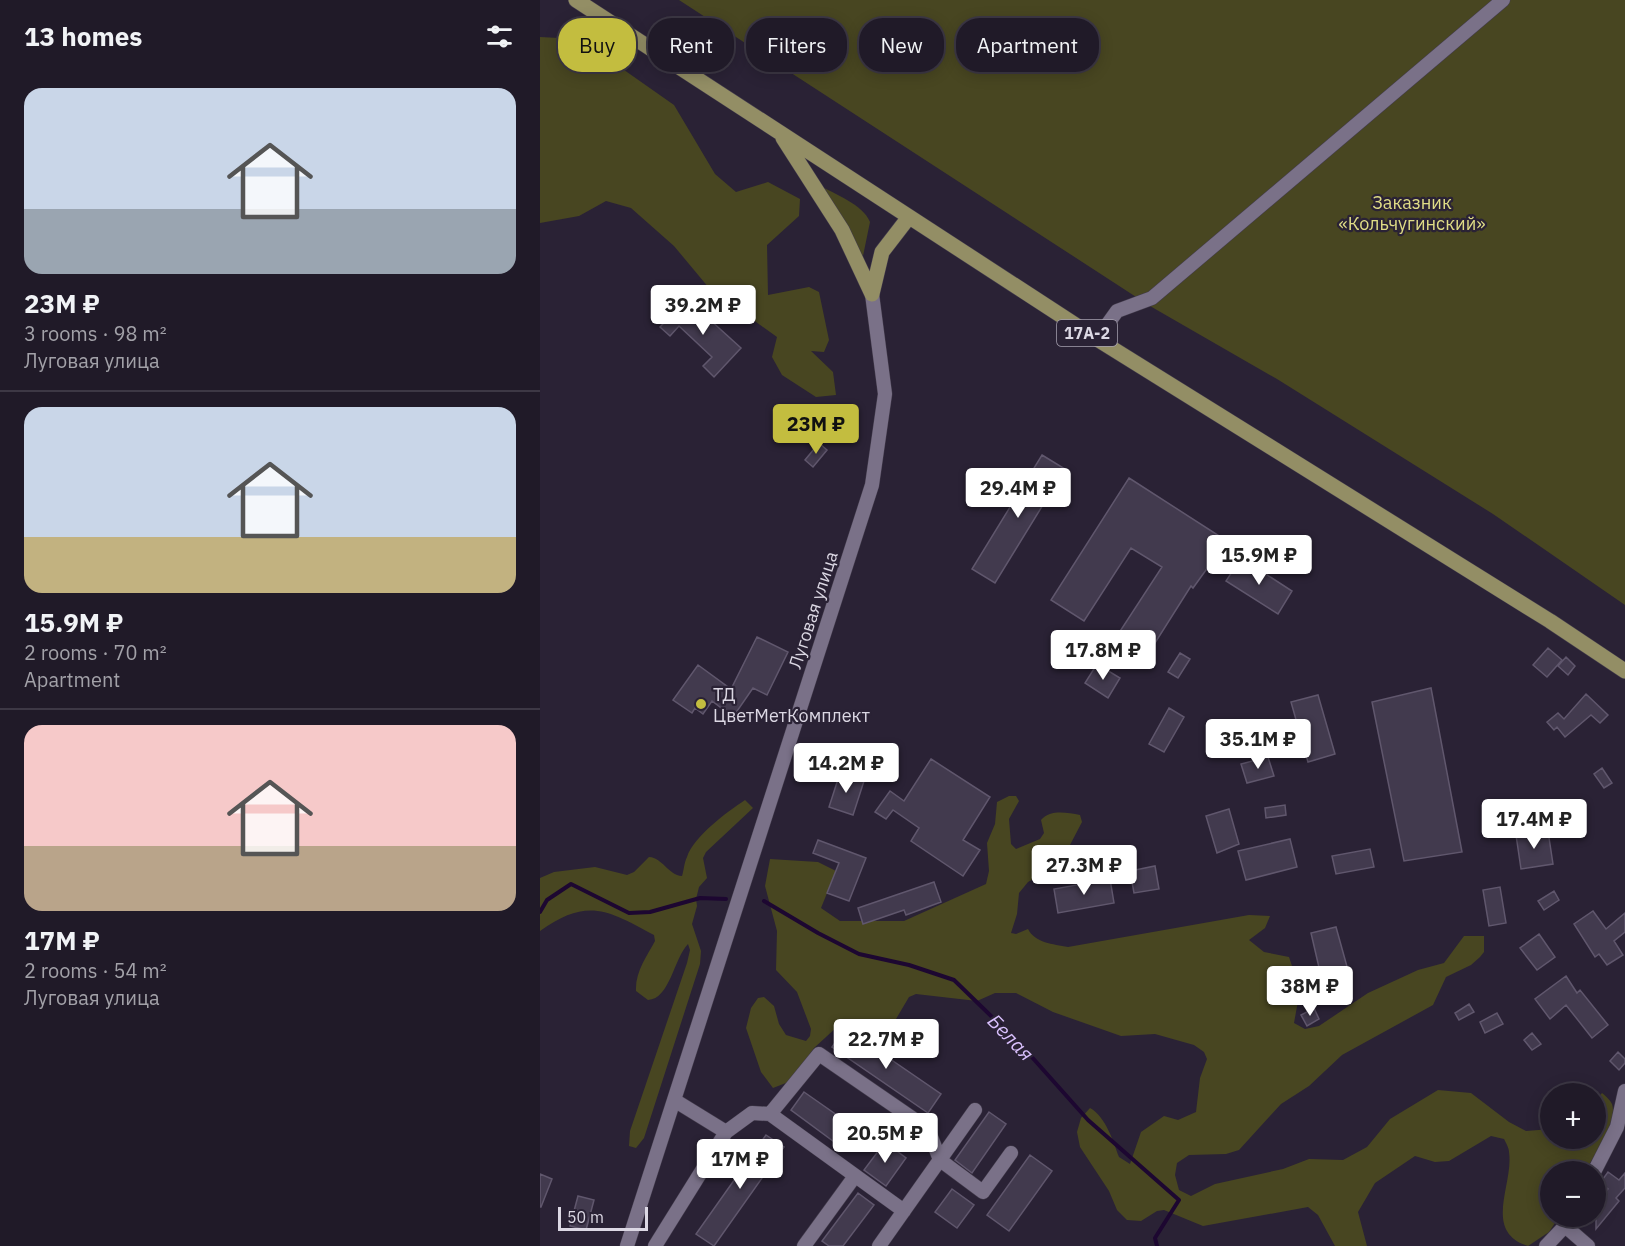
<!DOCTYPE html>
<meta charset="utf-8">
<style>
:root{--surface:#201a28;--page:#2d2734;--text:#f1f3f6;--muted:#a2a1a8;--line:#3d3845;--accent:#c3bd3f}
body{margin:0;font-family:"IBM Plex Sans",sans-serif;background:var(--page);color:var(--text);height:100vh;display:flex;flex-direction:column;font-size:22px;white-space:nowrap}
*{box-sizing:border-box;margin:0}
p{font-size:20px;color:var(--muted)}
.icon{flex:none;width:33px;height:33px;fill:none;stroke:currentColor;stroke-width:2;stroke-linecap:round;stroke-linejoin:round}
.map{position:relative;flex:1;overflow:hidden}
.side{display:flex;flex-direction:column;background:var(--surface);width:540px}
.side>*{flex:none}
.guide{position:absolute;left:18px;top:18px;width:570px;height:54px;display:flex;gap:12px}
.fabs{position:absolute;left:1000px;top:1083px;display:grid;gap:12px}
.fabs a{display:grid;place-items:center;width:66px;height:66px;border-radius:50%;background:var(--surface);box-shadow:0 3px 15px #0003,0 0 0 2px var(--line);font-size:30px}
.scale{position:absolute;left:18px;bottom:15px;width:90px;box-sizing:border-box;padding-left:6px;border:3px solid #dcd8e4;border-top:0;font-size:16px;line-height:21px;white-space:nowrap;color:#dcd8e4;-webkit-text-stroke:4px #2a2235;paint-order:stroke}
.price{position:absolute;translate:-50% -51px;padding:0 14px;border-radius:6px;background:#fff;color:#222;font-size:20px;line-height:39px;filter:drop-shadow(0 2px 3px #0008)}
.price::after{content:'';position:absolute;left:50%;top:36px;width:18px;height:14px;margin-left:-9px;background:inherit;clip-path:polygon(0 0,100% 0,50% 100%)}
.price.current{background:var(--accent);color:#111}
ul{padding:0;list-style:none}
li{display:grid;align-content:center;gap:12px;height:318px;padding:0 24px}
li+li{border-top:2px solid var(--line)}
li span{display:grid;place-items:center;height:186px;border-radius:18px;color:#555}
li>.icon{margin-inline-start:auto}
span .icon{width:108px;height:108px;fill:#fffc;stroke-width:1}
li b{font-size:26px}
h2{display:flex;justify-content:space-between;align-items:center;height:72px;padding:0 24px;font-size:26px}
.tag{padding:0 21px;border-radius:24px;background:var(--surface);box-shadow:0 3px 15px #0003,0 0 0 2px var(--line);font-size:21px;line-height:54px}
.tag.current{background:var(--accent);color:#111}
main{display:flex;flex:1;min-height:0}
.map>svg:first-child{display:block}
</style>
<main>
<section class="side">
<h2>13 homes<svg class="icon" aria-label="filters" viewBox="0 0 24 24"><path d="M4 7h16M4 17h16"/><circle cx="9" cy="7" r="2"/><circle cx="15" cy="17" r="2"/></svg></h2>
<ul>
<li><span style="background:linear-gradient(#c9d6e8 65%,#9aa5b1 0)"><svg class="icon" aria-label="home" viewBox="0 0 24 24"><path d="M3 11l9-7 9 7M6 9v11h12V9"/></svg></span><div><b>23M ₽</b><p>3 rooms · 98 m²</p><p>Луговая улица</p></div></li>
<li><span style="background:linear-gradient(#c9d6e8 70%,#c2b280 0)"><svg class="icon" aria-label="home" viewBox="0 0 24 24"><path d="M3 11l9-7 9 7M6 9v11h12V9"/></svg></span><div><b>15.9M ₽</b><p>2 rooms · 70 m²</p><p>Apartment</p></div></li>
<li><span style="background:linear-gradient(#f6c9c9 65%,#b9a48a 0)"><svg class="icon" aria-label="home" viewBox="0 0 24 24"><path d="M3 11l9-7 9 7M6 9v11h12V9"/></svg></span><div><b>17M ₽</b><p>2 rooms · 54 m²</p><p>Луговая улица</p></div></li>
</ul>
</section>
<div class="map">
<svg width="1085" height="1246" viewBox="0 0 1085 1246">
<rect width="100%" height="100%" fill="#2a2235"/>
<path fill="#484621" d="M 139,0 L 1085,0 L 1085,605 L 953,514 L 737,379 L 610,306 Z
M 0,37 L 19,38 L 53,63 L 77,65 L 134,105 L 175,174 L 196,192 L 228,182 L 260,199 L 259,216 L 227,245 L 228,295 L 269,287 L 279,292 L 289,340 L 284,352 L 271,351 L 293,372 L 296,395 L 276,397 L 242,375 L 232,357 L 237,337 L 169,288 L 134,246 L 91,208 L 66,201 L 39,216 L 0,223 Z
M 279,185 C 294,194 323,204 330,222 L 323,256 Z
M 469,796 L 476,796 L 479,801 L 469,819 L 471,844 L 476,849 L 500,839 L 504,833 L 501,820 C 511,809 527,813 540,815 L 542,822 L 520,864 L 488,882 L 479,893 L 477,914 L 471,933 L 476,934 L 488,929 C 495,943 513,944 528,947 L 709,915 L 730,916 L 725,928 L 709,940 L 724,952 L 749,957 L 760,990 L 754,1023 L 765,1029 L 779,1026 L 828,993 L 878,970 L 904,963 L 924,936 L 944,936 L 944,952 L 940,957 L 931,965 L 906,977 L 893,1005 L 802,1055 L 769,1086 L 741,1104 L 699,1150 L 686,1154 L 649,1155 L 637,1163 L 635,1175 L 639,1190 L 651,1196 L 675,1184 L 743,1169 L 769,1159 L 803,1160 L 827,1147 L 850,1119 L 898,1090 L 931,1093 L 969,1122 L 986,1131 L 1011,1129 L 1011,1138 L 1056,1138 L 1056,1100 L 1062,1093 C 1066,1096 1070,1100 1072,1104 C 1078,1121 1054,1157 1045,1171 L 1011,1172 L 1011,1216 L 1019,1217 L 1009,1232 L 988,1246 C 942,1231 974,1185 969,1152 C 969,1148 966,1143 964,1139 L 951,1136 L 909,1161 L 895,1162 L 875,1156 L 835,1183 L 818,1212 L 827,1246 L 795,1246 L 778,1215 L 768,1207 L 663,1226 L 624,1210 L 617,1211 L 601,1221 L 587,1220 L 577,1210 L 569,1191 L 540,1147 L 537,1132 L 541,1118 L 550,1108 C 566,1117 573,1141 579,1157 L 590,1164 L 601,1132 L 624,1116 L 638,1120 L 656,1112 L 660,1078 L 667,1059 L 664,1052 L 654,1045 L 615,1034 L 581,1036 L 513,1012 L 476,993 L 455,993 L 437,1001 L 376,994 L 369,997 L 356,1019 L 309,1020 L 298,1026 L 274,1048 L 251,1081 L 233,1088 L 221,1072 L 206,1028 L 211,1008 L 218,998 L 224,997 L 234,1006 L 239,1024 L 246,1035 L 266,1041 L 270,1036 L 271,1029 L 257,992 L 236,970 L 237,931 L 225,886 L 230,859 L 278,862 L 296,871 L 281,908 L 300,921 L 364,921 L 446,884 L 449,871 L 447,843 L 455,824 L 457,802 Z
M 205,800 L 213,808 L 166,852 L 163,858 L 167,878 L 159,887 L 156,899 L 157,906 L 152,924 L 161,951 L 160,964 L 104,1138 L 96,1148 L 89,1146 L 90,1131 L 147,963 L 150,950 L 148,944 C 134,958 130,999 108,1000 L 96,991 C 95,972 107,956 115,941 L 114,935 C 68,910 47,897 0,931 L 0,878 L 14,872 L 55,867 L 87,875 L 94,872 L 109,857 C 123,858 128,875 142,876 C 144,870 144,863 147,857 C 154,836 187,812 205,800 Z"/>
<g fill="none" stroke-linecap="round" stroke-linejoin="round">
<path stroke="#1d0731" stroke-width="4" d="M 224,901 L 278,933 L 319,954 L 369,965 L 414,980 L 482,1046 L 548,1120 L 639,1200 L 615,1238 L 617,1246
M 0,912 L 7,900 L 31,884 L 89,913 L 110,912 L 160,898 L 186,899"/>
</g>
<path fill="#423a4e" stroke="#60576d" stroke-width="1.5" d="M 147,299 L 201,348 L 174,377 L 163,366 L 172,357 L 139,326 L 130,336 L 120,327 Z
M 279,443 L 287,450 L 273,467 L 265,460 Z
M 502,455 L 525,469 L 455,583 L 432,569 Z
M 589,478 L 687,541 L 653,588 L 651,586 L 603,662 L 573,642 L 622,567 L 591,548 L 544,621 L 511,600 Z
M 701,558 L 752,591 L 738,614 L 686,581 Z
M 217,637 L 248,652 L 227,695 L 213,688 L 193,717 L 172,701 L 163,714 L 155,708 L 152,713 L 133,700 L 158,665 L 191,689 Z
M 1008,648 L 1022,660 L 1007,677 L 993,665 Z
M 640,653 L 650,659 L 638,678 L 628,672 Z
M 1026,657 L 1035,666 L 1028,675 L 1018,666 Z
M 557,664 L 580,678 L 568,698 L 545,683 Z
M 891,688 L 922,852 L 864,861 L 832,702 Z
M 1046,694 L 1068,715 L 1060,723 L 1051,715 L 1025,737 L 1017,727 L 1014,730 L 1007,722 L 1018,713 L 1024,719 Z
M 778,695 L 795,754 L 768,762 L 751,702 Z
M 629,708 L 644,717 L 624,752 L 609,744 Z
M 728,757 L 734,776 L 707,783 L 701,764 Z
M 391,759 L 450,797 L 423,840 L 440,850 L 423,876 L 371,841 L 379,828 L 353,810 L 346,819 L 335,812 L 350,791 L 364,801 Z
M 1062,768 L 1072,783 L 1064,788 L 1054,774 Z
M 300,773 L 324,781 L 313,815 L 289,807 Z
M 745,805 L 746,815 L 726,818 L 725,808 Z
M 689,809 L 699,844 L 677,853 L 666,816 Z
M 1008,831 L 1013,864 L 981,869 L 976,835 Z
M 750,839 L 757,867 L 706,880 L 698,851 Z
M 278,840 L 326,858 L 309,901 L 287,893 L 299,863 L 273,853 Z
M 830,849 L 834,867 L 796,874 L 792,856 Z
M 615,866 L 619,889 L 594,893 L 590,871 Z
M 570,879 L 574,903 L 518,913 L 514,889 Z
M 394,882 L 401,902 L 366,915 L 364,910 L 323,924 L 318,908 Z
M 960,887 L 966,923 L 949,926 L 943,890 Z
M 1014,891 L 1019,900 L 1004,910 L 998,901 Z
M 1053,911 L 1066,929 L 1085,913 L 1085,932 L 1074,941 L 1083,955 L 1067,965 L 1059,954 L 1055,957 L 1034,924 Z
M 796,927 L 811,981 L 784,989 L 771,933 Z
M 999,934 L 1015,957 L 997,970 L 980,948 Z
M 1026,976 L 1037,993 L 1040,990 L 1068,1025 L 1052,1038 L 1026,1005 L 1010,1019 L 995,999 Z
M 929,1004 L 934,1012 L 919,1020 L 915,1013 Z
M 774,1008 L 779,1019 L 767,1026 L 761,1015 Z
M 957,1013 L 963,1024 L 945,1033 L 940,1022 Z
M 305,1028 L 401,1094 L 388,1113 L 292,1047 Z
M 992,1033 L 1001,1044 L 992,1050 L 984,1040 Z
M 1078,1052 L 1085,1059 L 1085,1063 L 1079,1070 L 1070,1061 Z
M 264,1092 L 311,1125 L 297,1144 L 251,1110 Z
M 449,1112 L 466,1124 L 432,1173 L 415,1160 Z
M 226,1135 L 244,1147 L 174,1246 L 156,1234 Z
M 345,1142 L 366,1158 L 346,1186 L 324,1170 Z
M 490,1155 L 512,1171 L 469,1231 L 447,1215 Z
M 1068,1172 L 1079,1180 L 1085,1173 L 1085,1188 L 1076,1198 L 1079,1201 L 1056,1229 L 1056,1204 L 1068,1189 L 1060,1183 Z
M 0,1174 L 12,1179 L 1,1207 L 0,1207 Z
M 412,1189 L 434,1205 L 417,1228 L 395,1212 Z
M 318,1193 L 334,1205 L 303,1246 L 289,1246 L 282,1241 Z
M 38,1196 L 54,1200 L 46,1230 L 30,1226 Z"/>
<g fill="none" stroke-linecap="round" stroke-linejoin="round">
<g stroke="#433c4c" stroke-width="15">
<path id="minor" d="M 557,339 L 577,311 L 612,298 L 963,0
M 134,1100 L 186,1132
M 230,1114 L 364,1211
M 1054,1172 L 1077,1127 L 1085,1091
M 1025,1226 L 1048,1246
M 87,1246 L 332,485 L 345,394 L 332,294
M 115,1246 L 186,1132 L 212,1113 L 230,1114 L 279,1054 L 388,1129 L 400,1160 L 443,1192 L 471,1153
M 264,1246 L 315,1176
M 339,1246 L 435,1110
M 1006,1246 L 1025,1226 L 1030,1216"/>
</g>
<g stroke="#433c4c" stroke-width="16">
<path id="major" d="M 36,0 L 557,339 L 1010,621 L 1085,671
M 243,138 L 302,230 L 332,294
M 332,294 L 342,252 L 369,217"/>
</g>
<use href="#minor" stroke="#7a7188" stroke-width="14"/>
<use href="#major" stroke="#938e65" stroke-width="15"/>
</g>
<circle fill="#c3bd3f" stroke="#2a2235" stroke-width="2" cx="161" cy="704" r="6"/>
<g text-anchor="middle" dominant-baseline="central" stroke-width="4.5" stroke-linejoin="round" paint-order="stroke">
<rect fill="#2a2235" stroke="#a7a1b0" stroke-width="1.5" x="517" y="320" width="60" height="26" rx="4.5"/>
<g font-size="16" font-weight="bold" fill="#dcd8e4">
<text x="547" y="333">17А-2</text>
</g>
<g font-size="18" fill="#e0dd86" stroke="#2a2235">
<text x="872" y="202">Заказник<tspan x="872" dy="21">«Кольчугинский»</tspan></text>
</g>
<g font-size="18" fill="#dcd8e4" stroke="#2a2235">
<text transform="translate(273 610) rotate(-72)">Луговая улица</text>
</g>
<g font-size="18" fill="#dcd8e4" stroke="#2a2235" text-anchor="start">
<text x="173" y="694">ТД<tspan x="173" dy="21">ЦветМетКомплект</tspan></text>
</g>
<g font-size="20" font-style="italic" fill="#d9c0fd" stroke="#2a2235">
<text transform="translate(471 1037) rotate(46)">Белая</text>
</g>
</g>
</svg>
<div class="fabs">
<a>+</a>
<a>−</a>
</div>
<div class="scale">50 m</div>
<b class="price" style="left:163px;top:336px">39.2M ₽</b>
<b class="price current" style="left:276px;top:455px">23M ₽</b>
<b class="price" style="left:478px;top:519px">29.4M ₽</b>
<b class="price" style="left:719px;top:586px">15.9M ₽</b>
<b class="price" style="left:563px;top:681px">17.8M ₽</b>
<b class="price" style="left:718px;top:770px">35.1M ₽</b>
<b class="price" style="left:306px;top:794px">14.2M ₽</b>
<b class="price" style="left:994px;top:850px">17.4M ₽</b>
<b class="price" style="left:544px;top:896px">27.3M ₽</b>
<b class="price" style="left:770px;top:1017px">38M ₽</b>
<b class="price" style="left:346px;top:1070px">22.7M ₽</b>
<b class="price" style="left:345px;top:1164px">20.5M ₽</b>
<b class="price" style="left:200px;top:1190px">17M ₽</b>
<div class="guide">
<a class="tag current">Buy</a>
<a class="tag">Rent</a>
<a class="tag">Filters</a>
<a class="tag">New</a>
<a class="tag">Apartment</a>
</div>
</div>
</main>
